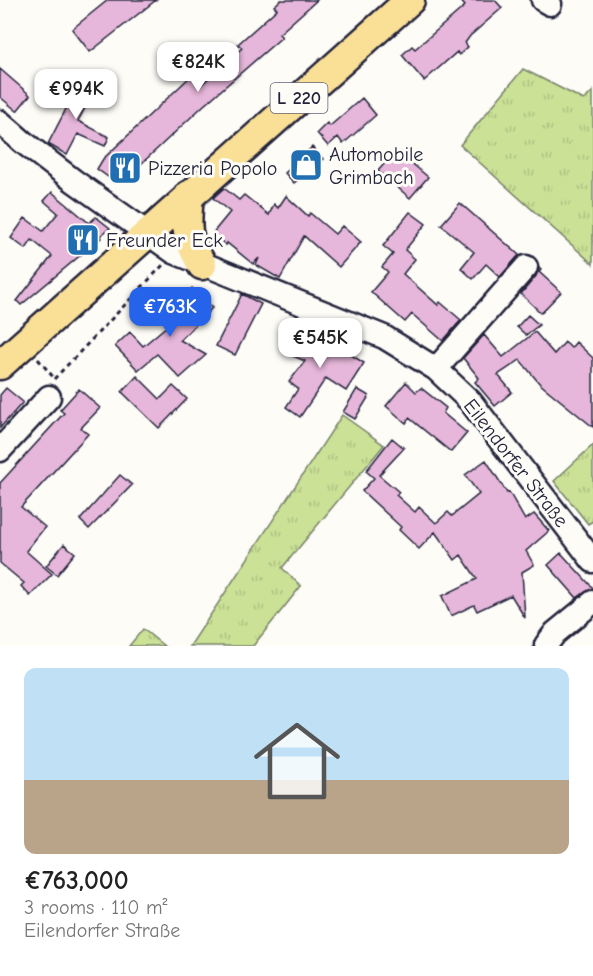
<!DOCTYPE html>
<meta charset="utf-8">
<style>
:root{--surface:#fff;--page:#f6f6f6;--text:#222;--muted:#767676;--line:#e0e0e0;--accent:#2563eb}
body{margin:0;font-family:"Comic Neue",sans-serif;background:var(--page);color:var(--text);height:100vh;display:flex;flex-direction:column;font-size:22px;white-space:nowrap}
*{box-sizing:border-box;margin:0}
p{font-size:20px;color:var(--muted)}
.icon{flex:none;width:33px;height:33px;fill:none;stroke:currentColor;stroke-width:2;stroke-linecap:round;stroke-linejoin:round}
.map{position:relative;height:646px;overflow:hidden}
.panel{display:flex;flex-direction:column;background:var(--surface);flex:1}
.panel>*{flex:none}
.price{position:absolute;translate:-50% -51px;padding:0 14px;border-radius:12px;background:#fff;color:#222;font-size:20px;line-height:39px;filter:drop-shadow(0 2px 3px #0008)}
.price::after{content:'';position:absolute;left:50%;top:36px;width:18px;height:14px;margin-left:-9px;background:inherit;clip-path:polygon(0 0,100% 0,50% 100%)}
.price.current{background:var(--accent);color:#fff}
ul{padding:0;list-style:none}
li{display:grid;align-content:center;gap:12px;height:318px;padding:0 24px}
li+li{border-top:2px solid var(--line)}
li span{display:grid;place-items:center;height:186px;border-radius:12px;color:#555}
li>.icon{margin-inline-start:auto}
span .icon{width:108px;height:108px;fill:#fffc;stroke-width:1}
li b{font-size:26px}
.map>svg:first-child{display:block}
</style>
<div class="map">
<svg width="593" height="646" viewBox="0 0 593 646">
<defs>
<pattern id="grass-tufts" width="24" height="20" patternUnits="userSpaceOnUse" patternTransform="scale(1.5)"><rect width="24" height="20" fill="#cbe196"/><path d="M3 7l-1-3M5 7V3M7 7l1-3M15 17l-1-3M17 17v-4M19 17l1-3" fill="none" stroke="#aec182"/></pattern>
</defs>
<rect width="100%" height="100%" fill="#fdfcf7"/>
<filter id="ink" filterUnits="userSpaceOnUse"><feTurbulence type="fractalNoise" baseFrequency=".0167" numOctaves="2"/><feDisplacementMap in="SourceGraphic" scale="12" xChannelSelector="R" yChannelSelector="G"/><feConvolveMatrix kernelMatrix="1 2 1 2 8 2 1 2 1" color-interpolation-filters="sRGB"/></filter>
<g filter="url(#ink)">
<path fill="url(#grass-tufts)" stroke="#768268" stroke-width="1.5" d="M 523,69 L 584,100 L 593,91 L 593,264 L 460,145 Z
M 342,415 L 384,445 L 282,568 L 301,586 L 253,646 L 190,646 Z
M 593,445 L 593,521 L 588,524 L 554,481 Z
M 143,629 L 164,646 L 129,646 Z"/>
<path fill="#e6b7da" stroke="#22223b" stroke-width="1.5" d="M 108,0 L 156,0 L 90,52 L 72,29 Z
M 281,0 L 317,0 L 279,34 L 282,37 L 203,106 L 125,179 L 115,169 L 108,177 L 97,169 L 103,159 L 192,75 L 201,85 L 242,48 L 238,44 L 277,9 L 274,6 Z
M 460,0 L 495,0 L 502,8 L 470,36 L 465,43 L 468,47 L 459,55 L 457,52 L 424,81 L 402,55 L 412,46 L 415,49 L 465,6 Z
M 0,69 L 30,95 L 17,111 L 0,97 Z
M 82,78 L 88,78 L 98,84 L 78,121 L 109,137 L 105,146 L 78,134 L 67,155 L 48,144 Z
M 362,98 L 376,115 L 343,144 L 338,137 L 328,146 L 317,133 L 327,123 L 330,126 Z
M 312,147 L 323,159 L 294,183 L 285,173 Z
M 396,150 L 428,177 L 410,198 L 378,171 Z
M 224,188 L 239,200 L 244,195 L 269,215 L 274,204 L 278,208 L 286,196 L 308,216 L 310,213 L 335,234 L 342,226 L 361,242 L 339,267 L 304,236 L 280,279 L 256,265 L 259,258 L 253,264 L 227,243 L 226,245 L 212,234 L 230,212 L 213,198 Z
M 52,192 L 89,223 L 96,217 L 110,228 L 100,236 L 101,238 L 21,305 L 17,301 L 52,256 L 32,240 L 26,249 L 11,238 L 25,218 L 43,231 L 58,213 L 44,201 Z
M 460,203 L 519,255 L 500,277 L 486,264 L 473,279 L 461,268 L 474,252 L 441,225 Z
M 410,212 L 426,224 L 405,250 L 415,259 L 403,274 L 438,305 L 440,302 L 461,320 L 443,341 L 412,314 L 405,322 L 371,292 L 388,272 L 382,267 L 393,254 L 383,246 Z
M 539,268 L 541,270 L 539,272 L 561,292 L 541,313 L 521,294 L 536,276 Z
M 192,288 L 212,308 L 180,340 L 206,355 L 180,378 L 157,354 L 138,370 L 115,346 L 130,332 L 143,346 L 168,325 L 162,320 Z
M 242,294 L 261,304 L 235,355 L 216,346 Z
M 528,315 L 539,325 L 526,335 L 517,327 Z
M 304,328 L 320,335 L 364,363 L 346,391 L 326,378 L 300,417 L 286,407 L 298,389 L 289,382 L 305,361 L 291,355 Z
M 535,332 L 554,354 L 565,342 L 571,348 L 576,342 L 593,358 L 593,427 L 540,384 L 520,360 L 498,375 L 512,392 L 495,406 L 475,382 L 479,378 L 463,358 L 484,335 L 503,357 Z
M 137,376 L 160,399 L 173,386 L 187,399 L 159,428 L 122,392 Z
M 406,382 L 416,392 L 421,388 L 446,408 L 443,413 L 467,433 L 451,452 L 409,418 L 406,423 L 386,406 Z
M 6,388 L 23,402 L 0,428 L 0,395 Z
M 79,389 L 100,408 L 81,428 L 88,434 L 21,507 L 45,527 L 26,551 L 52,574 L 30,596 L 21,586 L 24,583 L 0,563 L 0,483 L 64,413 L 60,410 Z
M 357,389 L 369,396 L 355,419 L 343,412 Z
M 392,438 L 404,448 L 379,475 L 399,492 L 396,495 L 415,512 L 419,507 L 436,523 L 448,512 L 452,516 L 479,494 L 465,475 L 486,460 L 507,493 L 509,492 L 525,520 L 534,514 L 549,531 L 526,551 L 534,565 L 522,572 L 525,618 L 511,595 L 477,611 L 474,605 L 451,616 L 442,596 L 477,579 L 461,555 L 455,560 L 435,532 L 419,549 L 399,530 L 401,527 L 362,491 L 374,478 L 366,471 Z
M 120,475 L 132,485 L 89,529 L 80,520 Z
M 64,544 L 75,553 L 57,575 L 46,566 Z
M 561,553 L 593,588 L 577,598 L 548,565 Z"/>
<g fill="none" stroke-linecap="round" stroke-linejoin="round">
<g stroke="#22223b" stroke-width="27">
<path id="minor" d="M 543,0 L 550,4
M 0,122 L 23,142 L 74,181 L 174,252 L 384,337 L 436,369 L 470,401 L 593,561
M 436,369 L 526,267
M 0,450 L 49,397
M 546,645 L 555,633 L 593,602"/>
</g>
<g stroke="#22223b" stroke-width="33">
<path id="major" d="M 189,195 C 186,229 185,235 202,265
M 0,365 L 410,0"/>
</g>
<path stroke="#22223b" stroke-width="3" stroke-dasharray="4.5 4.5" stroke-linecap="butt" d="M 38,359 L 54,378
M 54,379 L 163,265"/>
<use href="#minor" stroke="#fdfcf7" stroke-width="22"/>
<use href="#major" stroke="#fadf96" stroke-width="28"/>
</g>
</g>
<defs>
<g id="shop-square" transform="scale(1.725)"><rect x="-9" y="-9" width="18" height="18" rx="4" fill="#1f6fb2" stroke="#fdfcf7"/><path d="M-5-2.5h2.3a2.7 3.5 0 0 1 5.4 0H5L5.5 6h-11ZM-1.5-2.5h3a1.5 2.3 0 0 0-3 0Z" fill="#fff"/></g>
<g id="restaurant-square" transform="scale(1.725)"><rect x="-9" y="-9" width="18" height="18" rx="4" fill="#1f6fb2" stroke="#fdfcf7"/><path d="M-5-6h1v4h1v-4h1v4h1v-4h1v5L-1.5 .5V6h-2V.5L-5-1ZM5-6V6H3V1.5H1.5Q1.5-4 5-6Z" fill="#fff"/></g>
</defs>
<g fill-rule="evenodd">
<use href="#shop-square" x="306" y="165"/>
<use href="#restaurant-square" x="125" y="168"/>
<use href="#restaurant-square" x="83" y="240"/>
</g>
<g text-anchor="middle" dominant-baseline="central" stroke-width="6" stroke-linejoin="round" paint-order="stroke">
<rect fill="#fdfcf7" stroke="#646373" stroke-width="1.5" x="270.5" y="83" width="57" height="30" rx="4.5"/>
<g font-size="18" font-weight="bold" fill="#22223b">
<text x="299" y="98">L 220</text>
</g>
<g font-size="20" fill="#22223b" stroke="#fdfcf7" text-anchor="start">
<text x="329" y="154">Automobile<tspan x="329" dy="23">Grimbach</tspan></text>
<text x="148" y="168">Pizzeria Popolo</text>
<text x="106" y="240">Freunder Eck</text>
</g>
<g font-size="20" fill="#22223b" stroke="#fdfcf7">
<text transform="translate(516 463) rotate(52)">Eilendorfer Straße</text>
</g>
</g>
</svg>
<b class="price" style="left:198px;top:93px">€824K</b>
<b class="price" style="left:76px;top:120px">€994K</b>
<b class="price current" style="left:170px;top:338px">€763K</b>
<b class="price" style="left:320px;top:369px">€545K</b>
</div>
<section class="panel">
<ul>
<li><span style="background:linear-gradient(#bfe0f5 60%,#b9a48a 0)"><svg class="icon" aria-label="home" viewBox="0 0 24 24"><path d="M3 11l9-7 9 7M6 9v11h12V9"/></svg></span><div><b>€763,000</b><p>3 rooms · 110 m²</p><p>Eilendorfer Straße</p></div></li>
</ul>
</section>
